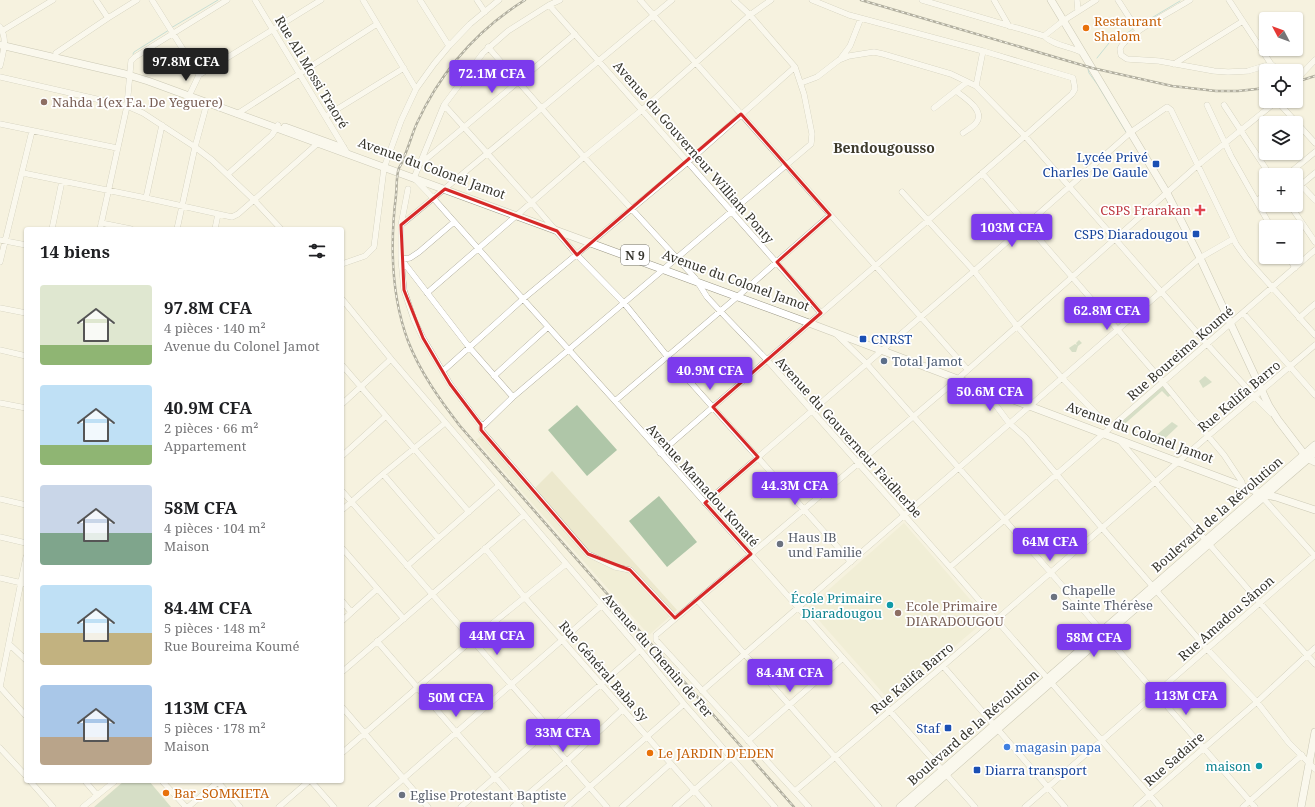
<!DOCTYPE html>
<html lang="fr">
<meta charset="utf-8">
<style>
:root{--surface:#fff;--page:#f2f2f2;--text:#202124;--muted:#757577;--accent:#7c3aed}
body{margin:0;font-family:"Noto Serif",serif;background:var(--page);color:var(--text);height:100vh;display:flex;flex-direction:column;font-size:15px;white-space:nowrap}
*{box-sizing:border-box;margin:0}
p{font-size:13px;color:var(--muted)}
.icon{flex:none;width:22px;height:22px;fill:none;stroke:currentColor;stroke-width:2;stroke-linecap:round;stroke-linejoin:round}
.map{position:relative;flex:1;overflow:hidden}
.side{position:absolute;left:24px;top:227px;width:320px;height:556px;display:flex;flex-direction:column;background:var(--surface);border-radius:4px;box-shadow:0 1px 3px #0004}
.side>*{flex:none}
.needle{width:26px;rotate:311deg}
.buttons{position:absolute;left:1259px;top:12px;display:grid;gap:8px}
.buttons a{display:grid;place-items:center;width:44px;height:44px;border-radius:4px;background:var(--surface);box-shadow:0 1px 3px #0004;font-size:20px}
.price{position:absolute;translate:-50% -34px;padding:0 9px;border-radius:4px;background:var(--accent);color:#fff;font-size:13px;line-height:26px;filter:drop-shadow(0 1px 2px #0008)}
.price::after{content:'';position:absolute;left:50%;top:24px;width:12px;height:9px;margin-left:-6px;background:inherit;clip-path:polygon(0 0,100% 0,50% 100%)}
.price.on{background:#222;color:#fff}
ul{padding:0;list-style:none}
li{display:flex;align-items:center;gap:12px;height:100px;padding:0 16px}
li span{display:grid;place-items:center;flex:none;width:112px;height:80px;border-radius:4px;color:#555}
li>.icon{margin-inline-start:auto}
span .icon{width:48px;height:48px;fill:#fffc;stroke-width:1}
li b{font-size:17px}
h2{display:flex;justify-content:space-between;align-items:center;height:48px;padding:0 16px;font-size:17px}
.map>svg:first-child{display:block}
</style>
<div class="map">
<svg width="1315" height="807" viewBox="0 0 1315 807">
<rect width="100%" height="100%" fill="#f5f2df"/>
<path fill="#ece8cd" d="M 486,432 L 535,488 L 552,471 L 677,610 L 649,635 L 476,440 Z
M 904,523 L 987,619 L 890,701 L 808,608 Z"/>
<path fill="#afc6a8" d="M 1079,340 L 1082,343 L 1078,346 L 1076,352 L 1072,352 L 1069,348 L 1075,344 L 1077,345 L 1076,343 Z
M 1205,376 L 1212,382 L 1203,388 L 1199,381 Z
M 1163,384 L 1171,395 L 1168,397 L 1162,391 L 1120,428 L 1116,423 Z
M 577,405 L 617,450 L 587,476 L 548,430 Z
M 1172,422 L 1178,426 L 1157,446 L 1148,442 Z
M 659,496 L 697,542 L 667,567 L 629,521 Z
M 124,781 L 149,781 L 171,807 L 94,807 Z"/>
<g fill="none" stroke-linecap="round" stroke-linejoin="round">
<path stroke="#91c6c8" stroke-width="1" d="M 1138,26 L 1180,1
M 171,28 L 218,0
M 1124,35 L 1133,29
M 133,54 L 134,52 L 169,30
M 1097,58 L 1109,43
M 1088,69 L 1089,73 L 1097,84 L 1126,132"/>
<g stroke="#989583" stroke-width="6">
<path id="minor" d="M 96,0 L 108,18
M 152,0 L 199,75
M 255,0 L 346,151
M 363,0 L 416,89
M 420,0 L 449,46
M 477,0 L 485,12
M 560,0 L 549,5 L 508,31 L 483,53 L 444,105 L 414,178 L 434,199 L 523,299 L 615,401 L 975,807
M 640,0 L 967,369
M 922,0 L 1044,36 C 1054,46 1070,46 1083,53
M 994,0 L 1009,26
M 1077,0 L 1078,11
M 1118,0 L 1138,31
M 1190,0 C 1176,9 1124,35 1120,49 L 1121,55 L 1127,59 L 1159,61 L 1214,71 L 1228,72 L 1248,71 L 1271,64
M 1229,0 L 1271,64 L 1280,71
M 549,5 L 821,313
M 0,27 C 8,40 3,52 0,66
M 2,31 L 53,0
M 1044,36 L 1063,21 L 1096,0
M 488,47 L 584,157 L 695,278 L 707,297 L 720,311 L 767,360 L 950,567 L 1160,807
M 56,53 L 108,18 L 137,0
M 841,58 L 850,46 L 861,18
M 1174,64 L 1243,21
M 0,77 L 127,106 L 143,113 L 195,147 L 212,160 L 254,200 L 281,229
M 1296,80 L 1315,60
M 801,83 L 817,77 L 839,60 L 849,56 L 874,52 L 883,54 L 951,74 L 976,86 L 1025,136 L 1207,344 L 1255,397 L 1271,413
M 976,86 L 983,51
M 956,91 C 964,97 986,111 976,123 C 973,127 967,130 963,133
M 189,96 L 199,75 L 321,0
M 1277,101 L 1315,143
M 444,105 L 532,203 L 577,255 L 624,303 L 667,356 L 851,562
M 1207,105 L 1231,156 L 1271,227
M 1224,105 L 1270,175
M 934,108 L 967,82
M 237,114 L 377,24
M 326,116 L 404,68
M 0,124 L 117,148
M 419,165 L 575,34
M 23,173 L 146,198 L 232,217 L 238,214 L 254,200 L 317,144
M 982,173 L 1163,382 L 1193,419 L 1202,428 L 1208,436 L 1224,455 L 1242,482 L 1242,486
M 228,174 L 272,135 L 278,125
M 1287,175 L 1315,152
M 1301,185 L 1315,200
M 408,189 L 401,225 L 401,259 L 404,290 L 414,320 L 423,338 L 450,384 L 480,424 L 484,425 L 513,397 L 811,144 L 812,134 L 804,94 L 795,67 L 750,15 L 734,0
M 1296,189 L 1315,173
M 902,192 L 974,271 L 1016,325 L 1062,378 L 1110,428
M 146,198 L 162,125
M 1257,201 L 1266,193
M 1290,205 L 1315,242
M 454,222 L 419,252 L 410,258 L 401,259 L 469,347 L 513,397
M 101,223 L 131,229
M 401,225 L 672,0
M 52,229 L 62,181
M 100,229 L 127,106 L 131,61 L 135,57 L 227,0
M 177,229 L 195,147 L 207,103
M 215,229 L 218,214
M 0,240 L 26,245
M 1289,257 L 1295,268
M 0,262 L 32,131
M 342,264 L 365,256 L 374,247 L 384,168 L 401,121 L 416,89 L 434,64 L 449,46 L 470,24 L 499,0
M 427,293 L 584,157 L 642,110 L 750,15 L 771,0
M 342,299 L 391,359 L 640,650 L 684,704 L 775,807
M 0,308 L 26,313
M 1243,313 L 1315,395
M 1299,318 L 1315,304
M 836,334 L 866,363 L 1004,519 L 1255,807
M 0,350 L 26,356
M 342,365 L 469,512
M 443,371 L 523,299 L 688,162 L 795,67
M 494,376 L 548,327
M 983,388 L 1009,423 L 1025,437 L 1102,528 L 1207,649 L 1257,702 L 1289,743 L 1315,769
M 615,401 L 737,297 L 830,215
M 0,403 L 26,408
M 342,404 L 391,359
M 482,425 L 481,430 L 588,554 L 615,567 L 630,570 L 675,618
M 1120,441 L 1260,603 L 1315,664
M 660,453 L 1025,136 L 1072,94 L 1075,89 L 1073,78 L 983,51 L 849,15 L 812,0
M 342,456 L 386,416
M 383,474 L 438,538
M 342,491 L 550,729
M 1263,498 L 1315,556
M 0,499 L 26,505
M 705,503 L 974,271 L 1131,132 L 1167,107 L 1171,110 L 1236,244 L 1246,258 L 1315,335
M 342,510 L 383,474 L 445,423
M 0,537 L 26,543
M 342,548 L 404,619
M 485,548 L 525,598 L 709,807
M 407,566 L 498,486
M 950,567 L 1315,250
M 0,578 L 26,584
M 697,600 L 879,807
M 342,601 L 351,612
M 342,621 L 377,589
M 377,641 L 521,807
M 9,644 L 26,660
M 943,666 L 1065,807
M 342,672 L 524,515
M 0,687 L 26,557
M 0,687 L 26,716
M 702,691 L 1200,258 L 1233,239
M 342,707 L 428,807
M 544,735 L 607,807
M 748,741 L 843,658
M 0,748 L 26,776
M 342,753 L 472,640 L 566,564
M 30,781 L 53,807
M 85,781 L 97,795
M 162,781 L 186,807
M 311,781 L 334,807
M 218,782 L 240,807
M 795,791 L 943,666 L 1208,436 L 1315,345
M 83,807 L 115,781
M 188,807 L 219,781
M 279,807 L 309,781
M 371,807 L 601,606
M 461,807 L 640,650
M 513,807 L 567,761 L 623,709
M 567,807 L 684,704
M 622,807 L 670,764
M 675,807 L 732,757
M 809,807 L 656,640 L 656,635 L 960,377 L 1198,165 L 1277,101
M 1025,807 L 1315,555
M 1136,807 L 1257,702 L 1315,648
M 1243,807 L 1302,755"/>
</g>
<g stroke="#989583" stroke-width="8">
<path id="major" d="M 1051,0 L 1167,193 L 1200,258 L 1269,406 L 1278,420 L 1304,454 L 1309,459 L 1315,462
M 0,45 L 125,74 L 148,81 L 809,323 L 1266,495 L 1276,497 L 1315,510
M 285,127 L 343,148
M 900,807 L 1315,445
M 909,807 L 1209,544 L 1315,453
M 1301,807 L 1315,732"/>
</g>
<use href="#minor" stroke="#fff" stroke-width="5.5"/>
<use href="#major" stroke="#fff" stroke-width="7"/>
<g stroke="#5d5c52" stroke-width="2.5">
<path id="rail" d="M 525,0 C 477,30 440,73 417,123 C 412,134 409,146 404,157 C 403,161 401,165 399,168 C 396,176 397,187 396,195 C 390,244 391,295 408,341 C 420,372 440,400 460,426 L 794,807
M 861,0 L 1092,68 L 1172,86 L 1216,91 L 1238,91 L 1266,88
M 1296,82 L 1315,76"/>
</g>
<use href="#rail" stroke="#fff" stroke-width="1" stroke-dasharray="3" stroke-linecap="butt"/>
</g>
<path d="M0 0H1315V807H0ZM 741,114 L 830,215 L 777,262 L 821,313 L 713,407 L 758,457 L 705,503 L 751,554 L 675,618 L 630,570 L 588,554 L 481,430 L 481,425 L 450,384 L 423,338 L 404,290 L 401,225 L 445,189 L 557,231 L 577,255 Z" fill="#f5f2df" fill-opacity=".55" fill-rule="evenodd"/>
<path fill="none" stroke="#d62828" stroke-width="3" stroke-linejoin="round" d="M 741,114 L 830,215 L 777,262 L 821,313 L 713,407 L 758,457 L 705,503 L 751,554 L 675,618 L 630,570 L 588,554 L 481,430 L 481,425 L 450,384 L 423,338 L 404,290 L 401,225 L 445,189 L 557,231 L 577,255 Z"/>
<g fill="#e8710a" stroke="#fff" stroke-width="1.5">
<circle cx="1086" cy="28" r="4"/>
<circle cx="650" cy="753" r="4"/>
<circle cx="166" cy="793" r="4"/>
</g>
<g fill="#8d6e63" stroke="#fff" stroke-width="1.5">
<circle cx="44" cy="102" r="4"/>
<circle cx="898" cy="613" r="4"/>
</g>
<g fill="#1a4fb4" stroke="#fff" stroke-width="1.5">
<rect x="1152" y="160" width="8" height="8" rx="2"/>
<rect x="1192" y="230" width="8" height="8" rx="2"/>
<rect x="859" y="335" width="8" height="8" rx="2"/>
<rect x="944" y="724" width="8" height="8" rx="2"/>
<rect x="973" y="766" width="8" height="8" rx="2"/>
</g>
<path fill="#e0444e" stroke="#fff" stroke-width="1.5" d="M1198 204h4v4h4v4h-4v4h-4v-4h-4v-4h4z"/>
<circle fill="#5c6f8a" stroke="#fff" stroke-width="1.5" cx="884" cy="361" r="4"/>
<g fill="#6b7280" stroke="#fff" stroke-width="1.5">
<circle cx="780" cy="544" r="4"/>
<circle cx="1054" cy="597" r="4"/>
<circle cx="402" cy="795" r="4"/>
</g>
<g fill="#0f9aa8" stroke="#fff" stroke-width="1.5">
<circle cx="890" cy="605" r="4"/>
<circle cx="1259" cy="766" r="4"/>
</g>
<circle fill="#3f7fe0" stroke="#fff" stroke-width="1.5" cx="1007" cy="747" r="4"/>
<g text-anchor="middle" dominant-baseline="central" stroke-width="3.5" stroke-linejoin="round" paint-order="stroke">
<rect fill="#fff" stroke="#72726c" stroke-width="1" x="621" y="245" width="28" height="20" rx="3"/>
<g font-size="12" font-weight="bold" fill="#36352d">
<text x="635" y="255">N 9</text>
</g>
<g font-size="13" fill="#c56008" stroke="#fff" text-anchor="start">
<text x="1094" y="21">Restaurant<tspan x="1094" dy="15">Shalom</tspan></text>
<text x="658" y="753">Le JARDIN D'EDEN</text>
<text x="174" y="793">Bar_SOMKIETA</text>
</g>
<g font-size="13" fill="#36352d" stroke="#fff">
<text transform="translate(312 72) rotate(59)">Rue Ali Mossi Traoré</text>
<text transform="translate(694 152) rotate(49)">Avenue du Gouverneur William Ponty</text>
<text transform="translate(432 168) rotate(20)">Avenue du Colonel Jamot</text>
<text transform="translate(736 280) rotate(20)">Avenue du Colonel Jamot</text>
<text transform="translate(1180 353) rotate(-41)">Rue Boureima Koumé</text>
<text transform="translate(1239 396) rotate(-40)">Rue Kalifa Barro</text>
<text transform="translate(1140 432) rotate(20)">Avenue du Colonel Jamot</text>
<text transform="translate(849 437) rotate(48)">Avenue du Gouverneur Faidherbe</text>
<text transform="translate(703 485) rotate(48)">Avenue Mamadou Konaté</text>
<text transform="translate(1217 514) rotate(-41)">Boulevard de la Révolution</text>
<text transform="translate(1226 618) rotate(-41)">Rue Amadou Sânon</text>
<text transform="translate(658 655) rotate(49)">Avenue du Chemin de Fer</text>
<text transform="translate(604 671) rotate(49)">Rue Général Baba Sy</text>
<text transform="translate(912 678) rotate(-40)">Rue Kalifa Barro</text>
<text transform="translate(973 727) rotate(-41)">Boulevard de la Révolution</text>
<text transform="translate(1174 759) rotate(-41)">Rue Sadaire</text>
</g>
<g font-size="13" fill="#785e54" stroke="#fff" text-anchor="start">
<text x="52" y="102">Nahda 1(ex F.a. De Yeguere)</text>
<text x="906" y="606">Ecole Primaire<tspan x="906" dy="15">DIARADOUGOU</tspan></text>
</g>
<g font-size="13" fill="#164399" stroke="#fff" text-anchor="end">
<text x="1148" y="157">Lycée Privé<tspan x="1148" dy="15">Charles De Gaule</tspan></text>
<text x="1188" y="234">CSPS Diaradougou</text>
<text x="871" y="339" text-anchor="start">CNRST</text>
<text x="940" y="728">Staf</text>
<text x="985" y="770" text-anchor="start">Diarra transport</text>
</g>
<g font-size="13" fill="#be3a42" stroke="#fff" text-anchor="end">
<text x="1191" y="210">CSPS Frarakan</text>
</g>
<g font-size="13" fill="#4e5e75" stroke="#fff" text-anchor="start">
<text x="892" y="361">Total Jamot</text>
</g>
<g font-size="13" fill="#5b616d" stroke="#fff" text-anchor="start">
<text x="788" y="537">Haus IB<tspan x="788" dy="15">und Familie</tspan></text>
<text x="1062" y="590">Chapelle<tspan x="1062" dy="15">Sainte Thérèse</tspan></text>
<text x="410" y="795">Eglise Protestant Baptiste</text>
</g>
<g font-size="13" fill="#0d838f" stroke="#fff" text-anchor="end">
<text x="882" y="598">École Primaire<tspan x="882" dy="15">Diaradougou</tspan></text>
<text x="1251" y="766">maison</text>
</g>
<g font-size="13" fill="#366cbe" stroke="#fff" text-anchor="start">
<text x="1015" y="747">magasin papa</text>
</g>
<g font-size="14" font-weight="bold" fill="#3e3b2c" stroke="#fff">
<text x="884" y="147">Bendougousso</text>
</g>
</g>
</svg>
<div class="buttons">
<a><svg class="needle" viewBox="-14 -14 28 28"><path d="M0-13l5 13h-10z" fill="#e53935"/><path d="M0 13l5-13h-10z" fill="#757577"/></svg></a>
<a><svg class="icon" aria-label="locate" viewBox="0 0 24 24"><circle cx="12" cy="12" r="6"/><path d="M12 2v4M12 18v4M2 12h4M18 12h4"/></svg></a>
<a><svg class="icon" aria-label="layers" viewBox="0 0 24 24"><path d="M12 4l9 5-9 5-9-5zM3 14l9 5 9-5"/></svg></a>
<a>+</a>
<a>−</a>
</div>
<b class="price on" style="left:186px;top:82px">97.8M CFA</b>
<b class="price" style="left:492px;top:94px">72.1M CFA</b>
<b class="price" style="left:1012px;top:248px">103M CFA</b>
<b class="price" style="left:1107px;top:331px">62.8M CFA</b>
<b class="price" style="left:710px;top:391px">40.9M CFA</b>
<b class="price" style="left:990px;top:412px">50.6M CFA</b>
<b class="price" style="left:795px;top:506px">44.3M CFA</b>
<b class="price" style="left:1050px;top:562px">64M CFA</b>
<b class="price" style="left:497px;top:656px">44M CFA</b>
<b class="price" style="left:1094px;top:658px">58M CFA</b>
<b class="price" style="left:790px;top:693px">84.4M CFA</b>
<b class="price" style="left:1186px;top:716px">113M CFA</b>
<b class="price" style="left:456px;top:718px">50M CFA</b>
<b class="price" style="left:563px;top:753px">33M CFA</b>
<section class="side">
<h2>14 biens<svg class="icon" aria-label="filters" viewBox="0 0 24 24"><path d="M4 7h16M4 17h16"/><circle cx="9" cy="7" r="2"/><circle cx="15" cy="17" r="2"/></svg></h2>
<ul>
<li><span style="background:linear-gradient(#dfe7d0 75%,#8fb573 0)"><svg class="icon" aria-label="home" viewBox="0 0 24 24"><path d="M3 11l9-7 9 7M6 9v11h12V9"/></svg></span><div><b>97.8M CFA</b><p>4 pièces · 140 m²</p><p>Avenue du Colonel Jamot</p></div></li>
<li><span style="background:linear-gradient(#bfe0f5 75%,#8fb573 0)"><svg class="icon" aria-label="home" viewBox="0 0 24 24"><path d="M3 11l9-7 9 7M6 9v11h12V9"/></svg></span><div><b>40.9M CFA</b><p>2 pièces · 66 m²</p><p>Appartement</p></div></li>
<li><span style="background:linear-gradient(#c9d6e8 60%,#7fa58c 0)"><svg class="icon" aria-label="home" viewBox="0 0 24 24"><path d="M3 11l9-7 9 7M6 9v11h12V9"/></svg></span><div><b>58M CFA</b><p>4 pièces · 104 m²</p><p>Maison</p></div></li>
<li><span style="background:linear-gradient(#bfe0f5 60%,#c2b280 0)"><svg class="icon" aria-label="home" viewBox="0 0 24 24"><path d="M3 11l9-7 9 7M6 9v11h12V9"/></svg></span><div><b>84.4M CFA</b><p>5 pièces · 148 m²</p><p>Rue Boureima Koumé</p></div></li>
<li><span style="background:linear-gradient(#a9c7e8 65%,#b9a48a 0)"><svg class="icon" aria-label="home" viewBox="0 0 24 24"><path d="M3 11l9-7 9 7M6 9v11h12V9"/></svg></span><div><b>113M CFA</b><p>5 pièces · 178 m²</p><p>Maison</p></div></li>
</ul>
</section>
</div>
